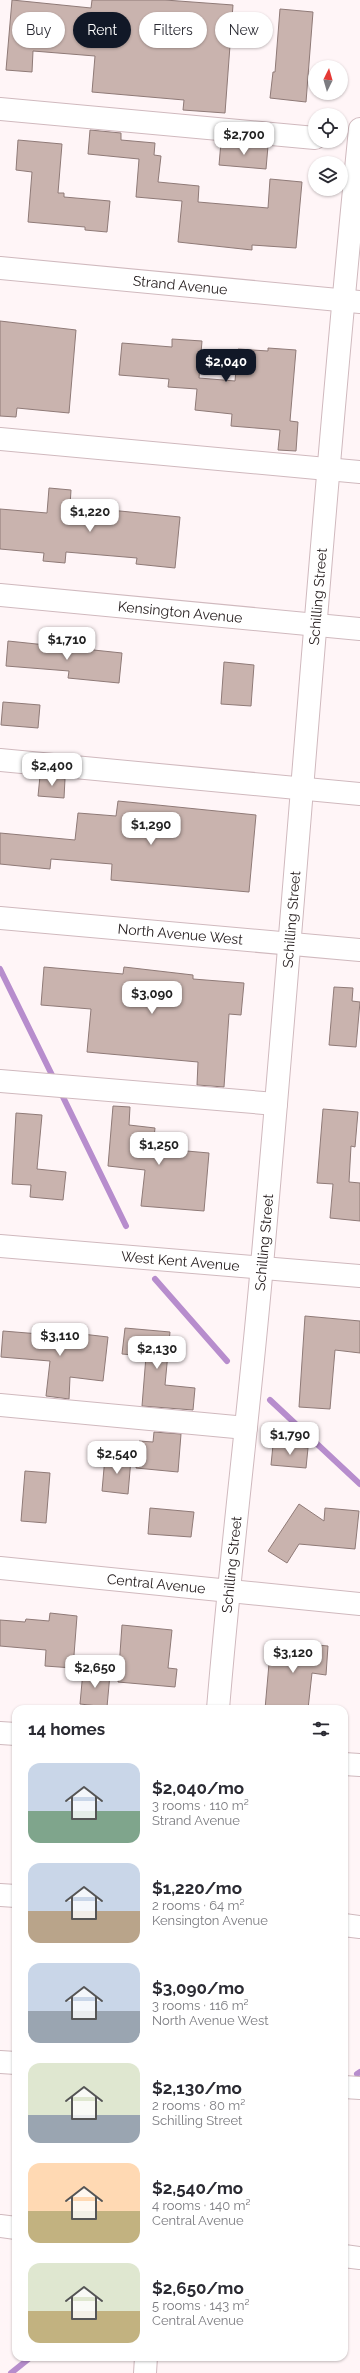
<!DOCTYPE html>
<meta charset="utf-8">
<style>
:root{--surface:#fff;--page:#f2f2f3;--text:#2b2b33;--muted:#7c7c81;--accent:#111827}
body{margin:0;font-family:Raleway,sans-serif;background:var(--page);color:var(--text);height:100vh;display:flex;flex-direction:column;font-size:15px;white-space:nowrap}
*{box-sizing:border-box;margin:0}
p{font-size:13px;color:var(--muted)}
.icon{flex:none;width:22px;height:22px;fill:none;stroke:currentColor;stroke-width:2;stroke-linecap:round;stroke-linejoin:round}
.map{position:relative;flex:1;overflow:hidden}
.details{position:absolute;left:12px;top:1705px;width:336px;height:656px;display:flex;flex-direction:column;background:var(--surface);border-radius:12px;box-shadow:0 1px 3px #0004}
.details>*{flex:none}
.hud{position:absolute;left:12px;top:12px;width:336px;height:36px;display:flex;gap:8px}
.needle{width:26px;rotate:5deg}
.buttons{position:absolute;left:308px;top:60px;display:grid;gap:8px}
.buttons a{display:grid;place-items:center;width:40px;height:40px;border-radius:50%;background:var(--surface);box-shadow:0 1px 3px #0004;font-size:20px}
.price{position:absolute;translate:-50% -34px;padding:0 9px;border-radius:8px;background:#fff;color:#222;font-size:13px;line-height:26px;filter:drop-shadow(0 1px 2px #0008)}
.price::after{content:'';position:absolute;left:50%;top:24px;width:12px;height:9px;margin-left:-6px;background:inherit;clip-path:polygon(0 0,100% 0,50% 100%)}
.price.on{background:var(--accent);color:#fff}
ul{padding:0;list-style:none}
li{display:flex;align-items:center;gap:12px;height:100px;padding:0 16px}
li span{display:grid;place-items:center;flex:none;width:112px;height:80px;border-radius:12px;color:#555}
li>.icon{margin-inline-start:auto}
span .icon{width:48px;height:48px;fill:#fffc;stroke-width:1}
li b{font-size:17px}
h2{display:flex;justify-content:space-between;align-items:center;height:48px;padding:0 16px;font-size:17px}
.chip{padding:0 14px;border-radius:18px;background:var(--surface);box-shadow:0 1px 3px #0004;font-size:14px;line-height:36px}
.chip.on{background:var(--accent);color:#fff}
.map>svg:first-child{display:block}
</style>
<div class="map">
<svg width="360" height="2373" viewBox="0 0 360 2373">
<rect width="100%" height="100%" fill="#fff5f7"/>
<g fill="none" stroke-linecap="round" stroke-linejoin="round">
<path stroke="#b78dcd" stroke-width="6" d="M 0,969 L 52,1075
M 63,1097 L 126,1226
M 155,1279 L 227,1361
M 270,1400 L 360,1484
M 357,2074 L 360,2072
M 11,2373 L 31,2357"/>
</g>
<path fill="#c9b3ae" stroke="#8f7a77" d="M 12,0 L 91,8 L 92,0 L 165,0 L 233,5 L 225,113 L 183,110 L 184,100 L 92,92 L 95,56 L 33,51 L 32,72 L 6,70 Z
M 280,9 L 313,12 L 306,102 L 270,98 L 273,72 L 275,72 Z
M 90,130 L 121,133 L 121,140 L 155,143 L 154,155 L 161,156 L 158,182 L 199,186 L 198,202 L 268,208 L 270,179 L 302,182 L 296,248 L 252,245 L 252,250 L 178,242 L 182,201 L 136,197 L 139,159 L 88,154 Z
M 18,140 L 62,144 L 58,193 L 64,193 L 64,197 L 110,201 L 107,232 L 85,230 L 85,227 L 28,222 L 32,172 L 16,170 Z
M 221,142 L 268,146 L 266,169 L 219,165 Z
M 0,321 L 76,330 L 69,413 L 17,408 L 16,417 L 0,416 Z
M 172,339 L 202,341 L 199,378 L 235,381 L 238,349 L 268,351 L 268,348 L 296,350 L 290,421 L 298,422 L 296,451 L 278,450 L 280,430 L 231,426 L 232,414 L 195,410 L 197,389 L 168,387 L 169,379 L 119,375 L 122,343 L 172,347 Z
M 49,488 L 71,490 L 70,506 L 180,517 L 175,568 L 136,564 L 137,558 L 66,552 L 65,563 L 43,561 L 44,553 L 0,549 L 0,509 L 47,513 Z
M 8,641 L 122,653 L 119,683 L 68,678 L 69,671 L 6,666 Z
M 224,662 L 254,665 L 251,706 L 221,704 Z
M 3,702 L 40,705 L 38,728 L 1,725 Z
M 40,776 L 65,779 L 64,798 L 38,796 Z
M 118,801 L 256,815 L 249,892 L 111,880 L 112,864 L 51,859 L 50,869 L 0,864 L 0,833 L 75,840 L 78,813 L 116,816 Z
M 44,967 L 123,974 L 124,967 L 193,975 L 193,979 L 244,983 L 241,1015 L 229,1014 L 224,1087 L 197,1085 L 198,1062 L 87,1052 L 91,1009 L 41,1005 Z
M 334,987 L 353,988 L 352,1001 L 360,1002 L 356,1047 L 329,1045 Z
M 113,1106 L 130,1107 L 129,1125 L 155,1128 L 153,1148 L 209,1153 L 204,1211 L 141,1206 L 145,1170 L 108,1166 Z
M 323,1109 L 358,1112 L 355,1147 L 351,1146 L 349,1182 L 360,1183 L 360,1221 L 330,1218 L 333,1184 L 317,1183 Z
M 16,1113 L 42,1115 L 37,1169 L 66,1172 L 63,1200 L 30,1197 L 31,1185 L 12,1184 Z
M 305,1316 L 360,1321 L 360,1353 L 335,1350 L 330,1409 L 299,1407 Z
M 125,1328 L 170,1332 L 165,1385 L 195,1388 L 193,1410 L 142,1406 L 146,1356 L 122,1354 Z
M 3,1331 L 64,1336 L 65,1332 L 108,1337 L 103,1381 L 70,1377 L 69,1399 L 46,1396 L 50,1361 L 1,1357 Z
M 154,1432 L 181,1434 L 178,1472 L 136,1468 L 139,1441 L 153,1442 Z
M 273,1445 L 308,1448 L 306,1468 L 271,1465 Z
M 105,1457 L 131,1459 L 128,1494 L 102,1491 Z
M 25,1471 L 50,1473 L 46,1523 L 21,1521 Z
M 299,1504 L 324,1521 L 325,1508 L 359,1511 L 355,1549 L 299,1544 L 287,1563 L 268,1551 Z
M 150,1508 L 194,1512 L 191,1537 L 148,1534 Z
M 50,1613 L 77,1616 L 73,1668 L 45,1666 L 46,1650 L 0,1646 L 0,1620 L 25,1622 L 26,1619 L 49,1621 Z
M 122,1625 L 172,1630 L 168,1668 L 177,1669 L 175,1687 L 118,1682 Z
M 271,1641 L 328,1646 L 326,1675 L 312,1673 L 308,1709 L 265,1709 Z
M 83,1671 L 110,1674 L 107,1707 L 80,1704 Z"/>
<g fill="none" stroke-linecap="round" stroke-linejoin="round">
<g stroke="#d0b9be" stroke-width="24">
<g id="minor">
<path d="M 0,109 L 315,138"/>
<path id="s1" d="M 0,268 L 360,302"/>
<path d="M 0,439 L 360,472"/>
<path id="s2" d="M 0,595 L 360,629"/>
<path d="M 0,760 L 360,794"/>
<path id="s3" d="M 0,918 L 360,950"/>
<path d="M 0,1081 L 276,1104"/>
<path id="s4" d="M 0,1246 L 360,1276"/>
<path d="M 0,1405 L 246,1428"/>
<path id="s5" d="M 0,1568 L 360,1604"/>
<path id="s6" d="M 218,1709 C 230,1561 249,1413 262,1265 C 296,887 322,507 360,129"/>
<path d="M 0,1733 L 16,1734"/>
<path d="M 344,1764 L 360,1765"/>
<path d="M 0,1895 L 16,1896"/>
<path d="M 344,1925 L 360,1927"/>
<path d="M 0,2062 L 16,2063"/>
<path d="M 344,2087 L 360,2088"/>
<path d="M 0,2226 L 16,2228"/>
<path d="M 344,2256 L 360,2258"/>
<path d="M 145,2373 L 146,2357"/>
</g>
</g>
<use href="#minor" stroke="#fff" stroke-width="22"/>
</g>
<g text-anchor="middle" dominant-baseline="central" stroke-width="4" stroke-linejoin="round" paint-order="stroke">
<g font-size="14" fill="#282021" stroke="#fff">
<text stroke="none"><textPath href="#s1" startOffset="181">Strand Avenue</textPath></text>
<text stroke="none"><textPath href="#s6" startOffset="1117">Schilling Street</textPath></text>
<text stroke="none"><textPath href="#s2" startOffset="181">Kensington Avenue</textPath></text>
<text stroke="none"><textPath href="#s6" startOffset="793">Schilling Street</textPath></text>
<text stroke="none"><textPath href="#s3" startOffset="181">North Avenue West</textPath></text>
<text stroke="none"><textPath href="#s6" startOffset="469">Schilling Street</textPath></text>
<text stroke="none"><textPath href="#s4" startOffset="181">West Kent Avenue</textPath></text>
<text stroke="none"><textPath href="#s6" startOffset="145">Schilling Street</textPath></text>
<text stroke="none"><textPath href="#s5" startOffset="157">Central Avenue</textPath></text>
</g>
</g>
</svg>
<div class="buttons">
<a><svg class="needle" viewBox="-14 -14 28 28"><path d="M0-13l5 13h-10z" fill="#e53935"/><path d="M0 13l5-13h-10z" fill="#7c7c81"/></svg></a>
<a><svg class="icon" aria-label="locate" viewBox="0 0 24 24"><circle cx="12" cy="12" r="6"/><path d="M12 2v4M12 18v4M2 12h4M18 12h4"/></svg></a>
<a><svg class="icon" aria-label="layers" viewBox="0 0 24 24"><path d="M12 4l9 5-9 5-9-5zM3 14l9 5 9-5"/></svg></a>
</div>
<b class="price" style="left:244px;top:156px">$2,700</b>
<b class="price on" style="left:226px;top:383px">$2,040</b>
<b class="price" style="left:90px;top:533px">$1,220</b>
<b class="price" style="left:67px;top:661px">$1,710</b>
<b class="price" style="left:52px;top:787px">$2,400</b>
<b class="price" style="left:151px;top:846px">$1,290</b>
<b class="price" style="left:152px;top:1015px">$3,090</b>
<b class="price" style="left:159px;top:1166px">$1,250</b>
<b class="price" style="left:60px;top:1357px">$3,110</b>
<b class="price" style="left:157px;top:1370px">$2,130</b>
<b class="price" style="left:290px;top:1456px">$1,790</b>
<b class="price" style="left:117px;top:1475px">$2,540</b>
<b class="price" style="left:293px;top:1674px">$3,120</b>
<b class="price" style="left:95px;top:1689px">$2,650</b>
<div class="hud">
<a class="chip">Buy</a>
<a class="chip on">Rent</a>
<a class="chip">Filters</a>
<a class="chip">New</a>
</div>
<section class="details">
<h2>14 homes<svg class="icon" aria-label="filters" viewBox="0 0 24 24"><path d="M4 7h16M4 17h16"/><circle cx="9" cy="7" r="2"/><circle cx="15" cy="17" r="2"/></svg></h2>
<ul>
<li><span style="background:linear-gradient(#c9d6e8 60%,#7fa58c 0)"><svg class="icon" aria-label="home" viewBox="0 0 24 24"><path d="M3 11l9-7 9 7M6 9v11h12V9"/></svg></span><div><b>$2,040/mo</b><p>3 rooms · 110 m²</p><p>Strand Avenue</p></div></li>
<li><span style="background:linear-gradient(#c9d6e8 60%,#b9a48a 0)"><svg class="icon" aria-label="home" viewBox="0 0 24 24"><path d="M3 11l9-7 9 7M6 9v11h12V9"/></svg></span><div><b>$1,220/mo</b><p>2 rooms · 64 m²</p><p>Kensington Avenue</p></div></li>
<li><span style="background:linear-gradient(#c9d6e8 60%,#9aa5b1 0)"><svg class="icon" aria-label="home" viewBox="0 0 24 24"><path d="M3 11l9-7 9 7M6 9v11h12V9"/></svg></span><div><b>$3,090/mo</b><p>3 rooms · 116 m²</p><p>North Avenue West</p></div></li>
<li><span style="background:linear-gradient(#dfe7d0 65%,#9aa5b1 0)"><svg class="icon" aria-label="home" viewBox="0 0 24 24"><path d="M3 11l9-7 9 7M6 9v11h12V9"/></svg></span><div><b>$2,130/mo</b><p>2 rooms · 80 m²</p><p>Schilling Street</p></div></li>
<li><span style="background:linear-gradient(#ffd9b3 60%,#c2b280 0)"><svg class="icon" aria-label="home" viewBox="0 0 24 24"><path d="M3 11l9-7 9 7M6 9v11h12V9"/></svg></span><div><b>$2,540/mo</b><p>4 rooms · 140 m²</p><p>Central Avenue</p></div></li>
<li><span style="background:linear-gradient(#dfe7d0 60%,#c2b280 0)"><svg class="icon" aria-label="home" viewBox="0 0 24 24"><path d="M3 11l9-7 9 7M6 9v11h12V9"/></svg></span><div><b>$2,650/mo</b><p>5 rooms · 143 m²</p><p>Central Avenue</p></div></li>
</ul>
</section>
</div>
